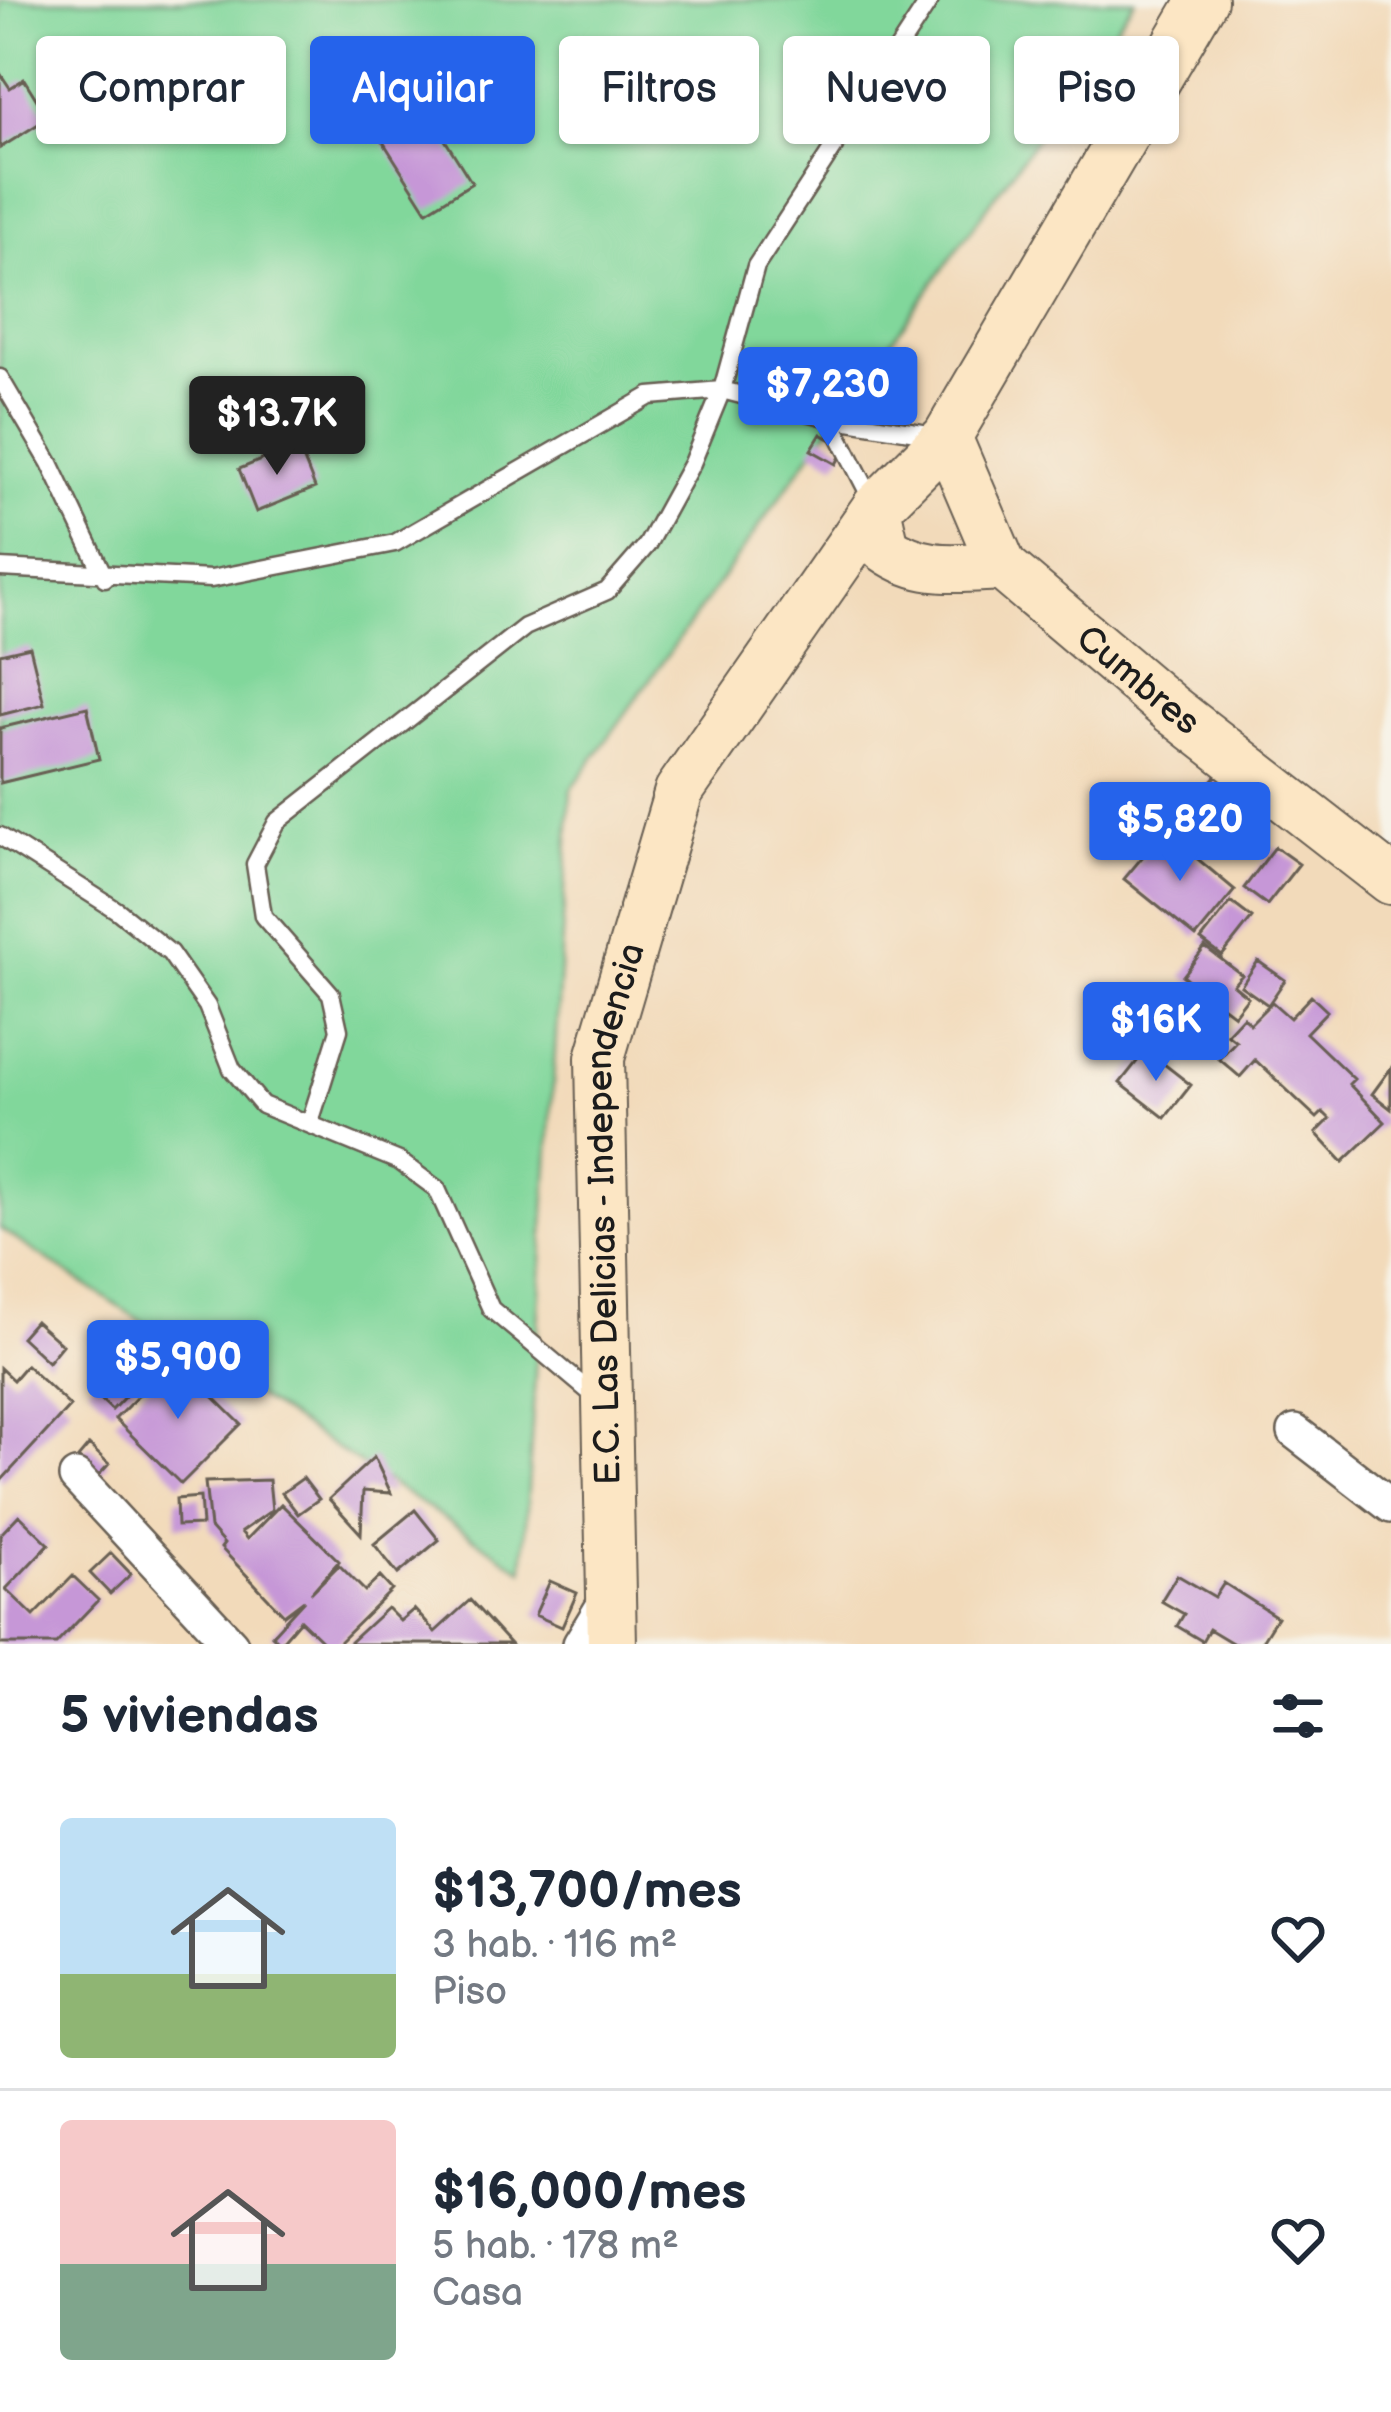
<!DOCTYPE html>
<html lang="es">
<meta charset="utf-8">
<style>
:root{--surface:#fff;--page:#f6f6f7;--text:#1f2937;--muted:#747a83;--line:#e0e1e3;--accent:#2563eb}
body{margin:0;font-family:"Balsamiq Sans",sans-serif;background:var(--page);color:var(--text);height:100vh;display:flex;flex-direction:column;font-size:45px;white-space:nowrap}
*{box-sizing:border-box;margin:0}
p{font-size:39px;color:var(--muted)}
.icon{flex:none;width:66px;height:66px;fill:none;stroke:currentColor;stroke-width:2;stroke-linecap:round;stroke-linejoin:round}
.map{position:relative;height:1644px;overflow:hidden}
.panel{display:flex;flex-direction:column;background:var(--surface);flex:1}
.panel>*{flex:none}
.hud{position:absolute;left:36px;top:36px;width:1320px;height:108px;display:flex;gap:24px}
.price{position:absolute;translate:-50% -102px;padding:0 27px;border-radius:12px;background:var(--accent);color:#fff;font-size:39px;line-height:78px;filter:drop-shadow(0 3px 6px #0008)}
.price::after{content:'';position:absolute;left:50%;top:72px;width:36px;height:27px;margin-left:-18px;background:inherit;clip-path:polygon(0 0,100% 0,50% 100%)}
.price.current{background:#222;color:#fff}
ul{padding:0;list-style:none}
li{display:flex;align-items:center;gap:36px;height:300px;padding:0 60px}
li+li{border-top:3px solid var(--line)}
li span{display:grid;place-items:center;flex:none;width:336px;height:240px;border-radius:12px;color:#555}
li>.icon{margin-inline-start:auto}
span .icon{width:144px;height:144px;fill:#fffc;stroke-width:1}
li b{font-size:51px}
h2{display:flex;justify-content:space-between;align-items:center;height:144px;padding:0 60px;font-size:51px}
.chip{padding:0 42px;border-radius:12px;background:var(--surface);box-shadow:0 3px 9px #0004;font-size:42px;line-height:108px}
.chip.current{background:var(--accent);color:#fff}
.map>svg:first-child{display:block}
</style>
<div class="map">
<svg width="1391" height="1644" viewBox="0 0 1391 1644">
<rect width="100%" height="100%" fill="#f7f3e8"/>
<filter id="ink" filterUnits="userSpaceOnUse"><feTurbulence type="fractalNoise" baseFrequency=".00833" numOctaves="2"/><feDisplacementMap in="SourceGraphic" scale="24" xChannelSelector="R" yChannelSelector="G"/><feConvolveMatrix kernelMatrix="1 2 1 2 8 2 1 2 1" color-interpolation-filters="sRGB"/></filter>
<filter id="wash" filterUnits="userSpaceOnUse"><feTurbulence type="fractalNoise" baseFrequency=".004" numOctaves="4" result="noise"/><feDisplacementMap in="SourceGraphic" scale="48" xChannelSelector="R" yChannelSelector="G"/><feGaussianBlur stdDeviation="2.7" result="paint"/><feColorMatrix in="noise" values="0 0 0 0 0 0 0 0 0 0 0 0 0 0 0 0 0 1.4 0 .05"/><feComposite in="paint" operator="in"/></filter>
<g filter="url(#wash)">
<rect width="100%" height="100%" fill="#f2daba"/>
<path fill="#81d79b" stroke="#4e7a5c" stroke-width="3" d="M 0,0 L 1135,0 L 571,790 L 523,1570 L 0,1229 Z"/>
<g id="blocks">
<path fill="#c697d7" d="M 0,73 L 10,88 L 24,79 L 48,118 L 0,148 Z
M 420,100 L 472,183 L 427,211 L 375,129 Z
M 821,434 L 845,448 L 836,464 L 811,450 Z
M 298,445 L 315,488 L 256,512 L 239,469 Z
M 30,647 L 44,704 L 0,715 L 0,654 Z
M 87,707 L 99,759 L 0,783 L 0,728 Z
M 1217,775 L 1236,790 L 1223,805 L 1214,798 L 1180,837 L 1170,829 Z
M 1164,831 L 1235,890 L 1196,937 L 1124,879 Z
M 1275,847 L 1299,864 L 1267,905 L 1244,888 Z
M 1231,902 L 1252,918 L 1222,956 L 1201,940 Z
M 1205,947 L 1242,975 L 1233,985 L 1248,997 L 1234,1015 L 1183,976 Z
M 1258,961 L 1285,980 L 1268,1005 L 1241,986 Z
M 1311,996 L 1327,1011 L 1306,1033 L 1354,1079 L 1349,1084 L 1385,1122 L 1343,1162 L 1316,1133 L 1330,1119 L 1323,1112 L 1317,1118 L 1255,1060 L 1240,1077 L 1219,1059 L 1236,1041 L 1227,1034 L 1243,1017 L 1250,1024 L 1272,1002 L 1290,1018 Z
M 1146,1050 L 1191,1085 L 1165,1118 L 1120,1083 Z
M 1391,1068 L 1391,1109 L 1372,1094 Z
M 35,1321 L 62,1345 L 48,1362 L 21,1337 Z
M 137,1336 L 161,1358 L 112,1410 L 88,1387 Z
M 175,1359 L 241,1424 L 181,1484 L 115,1419 Z
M 26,1365 L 70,1406 L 0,1482 L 0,1368 L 13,1380 Z
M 89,1445 L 109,1464 L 98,1476 L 78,1458 Z
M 374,1457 L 391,1493 L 363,1491 L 361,1534 L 329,1499 Z
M 303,1478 L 319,1499 L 298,1514 L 282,1493 Z
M 269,1480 L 272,1510 L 241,1532 L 247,1539 L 281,1504 L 339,1561 L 311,1593 L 339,1565 L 365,1591 L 380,1577 L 392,1590 L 337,1644 L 325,1644 L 300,1620 L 280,1643 L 272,1635 L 304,1600 L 284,1615 L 221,1548 L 224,1544 L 210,1528 L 205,1482 Z
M 200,1497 L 202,1525 L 177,1526 L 176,1499 Z
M 415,1510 L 439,1540 L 398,1574 L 374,1544 Z
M 19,1515 L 49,1544 L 6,1589 L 34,1616 L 73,1576 L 98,1600 L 56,1644 L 0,1644 L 0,1535 Z
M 111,1553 L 131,1574 L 110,1594 L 90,1573 Z
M 1177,1575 L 1215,1597 L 1224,1583 L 1277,1617 L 1260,1644 L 1234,1644 L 1209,1629 L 1202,1641 L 1177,1626 L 1184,1614 L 1161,1601 Z
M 550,1581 L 577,1593 L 562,1627 L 535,1615 Z
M 470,1600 L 510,1644 L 348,1644 L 387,1608 L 400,1621 L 414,1609 L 435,1632 Z"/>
</g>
</g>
<g filter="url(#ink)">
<use href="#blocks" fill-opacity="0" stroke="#675e53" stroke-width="3"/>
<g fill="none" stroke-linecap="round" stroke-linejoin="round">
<g stroke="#675e53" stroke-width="21">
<path id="lane" d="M 0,378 L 50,463 L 105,578
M 830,418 L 873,502
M 0,568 L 211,579 L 395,543 L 650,396 L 722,390 L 830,418 L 935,435
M 0,836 L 118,911 L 170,953 L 207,1006 L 232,1069 L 262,1105 L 399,1161 L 437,1189 L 491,1309 L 597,1398
M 310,1122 L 339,1030 L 331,994 L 263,916 L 255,864 L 277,822 L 525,627 L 607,591 L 647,545 L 692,463 L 722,390 L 756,266 L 930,0"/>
</g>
<g stroke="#675e53" stroke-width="38">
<path id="street" d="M 1295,1432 L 1391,1506
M 76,1477 L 231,1644
M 580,1644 L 609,1596"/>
</g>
<g stroke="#675e53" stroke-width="52">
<g id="secondary">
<path id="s1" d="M 947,437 L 1002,566 L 1171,709 L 1391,880"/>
<path d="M 876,508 L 885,548 C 923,575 958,568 1002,566"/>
<path id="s2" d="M 612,1644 L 600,1058 L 679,791 L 876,508 L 947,437 L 1203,0"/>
</g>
</g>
<use href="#lane" stroke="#fff" stroke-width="16"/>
<use href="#street" stroke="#fff" stroke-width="33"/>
<use href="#secondary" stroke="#fce6c4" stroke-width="48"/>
</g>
</g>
<g text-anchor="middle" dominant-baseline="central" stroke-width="9" stroke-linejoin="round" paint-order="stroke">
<g font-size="36" fill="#1c1c1c" stroke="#f7f3e8">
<text stroke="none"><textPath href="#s1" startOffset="318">Cumbres</textPath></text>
<text stroke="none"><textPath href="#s2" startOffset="432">E.C. Las Delicias - Independencia</textPath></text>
</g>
</g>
</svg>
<b class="price" style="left:828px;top:449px">$7,230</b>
<b class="price current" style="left:277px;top:478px">$13.7K</b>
<b class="price" style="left:1180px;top:884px">$5,820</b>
<b class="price" style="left:1156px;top:1084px">$16K</b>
<b class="price" style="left:178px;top:1422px">$5,900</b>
<div class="hud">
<a class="chip">Comprar</a>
<a class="chip current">Alquilar</a>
<a class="chip">Filtros</a>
<a class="chip">Nuevo</a>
<a class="chip">Piso</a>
</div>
</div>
<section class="panel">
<h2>5 viviendas<svg class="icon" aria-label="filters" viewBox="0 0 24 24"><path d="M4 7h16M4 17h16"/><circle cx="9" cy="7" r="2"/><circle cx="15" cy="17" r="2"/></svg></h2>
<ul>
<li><span style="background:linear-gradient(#bfe0f5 65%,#8fb573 0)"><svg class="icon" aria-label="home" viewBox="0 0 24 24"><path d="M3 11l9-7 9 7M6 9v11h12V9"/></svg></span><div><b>$13,700/mes</b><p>3 hab. · 116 m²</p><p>Piso</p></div><svg class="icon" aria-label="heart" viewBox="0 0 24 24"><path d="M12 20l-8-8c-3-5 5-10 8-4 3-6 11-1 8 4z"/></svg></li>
<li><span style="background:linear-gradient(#f6c9c9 60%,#7fa58c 0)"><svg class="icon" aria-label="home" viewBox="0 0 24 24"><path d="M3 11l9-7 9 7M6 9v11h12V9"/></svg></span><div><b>$16,000/mes</b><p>5 hab. · 178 m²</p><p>Casa</p></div><svg class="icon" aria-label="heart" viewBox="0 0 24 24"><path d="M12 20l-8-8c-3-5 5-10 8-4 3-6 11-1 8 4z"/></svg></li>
</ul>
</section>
